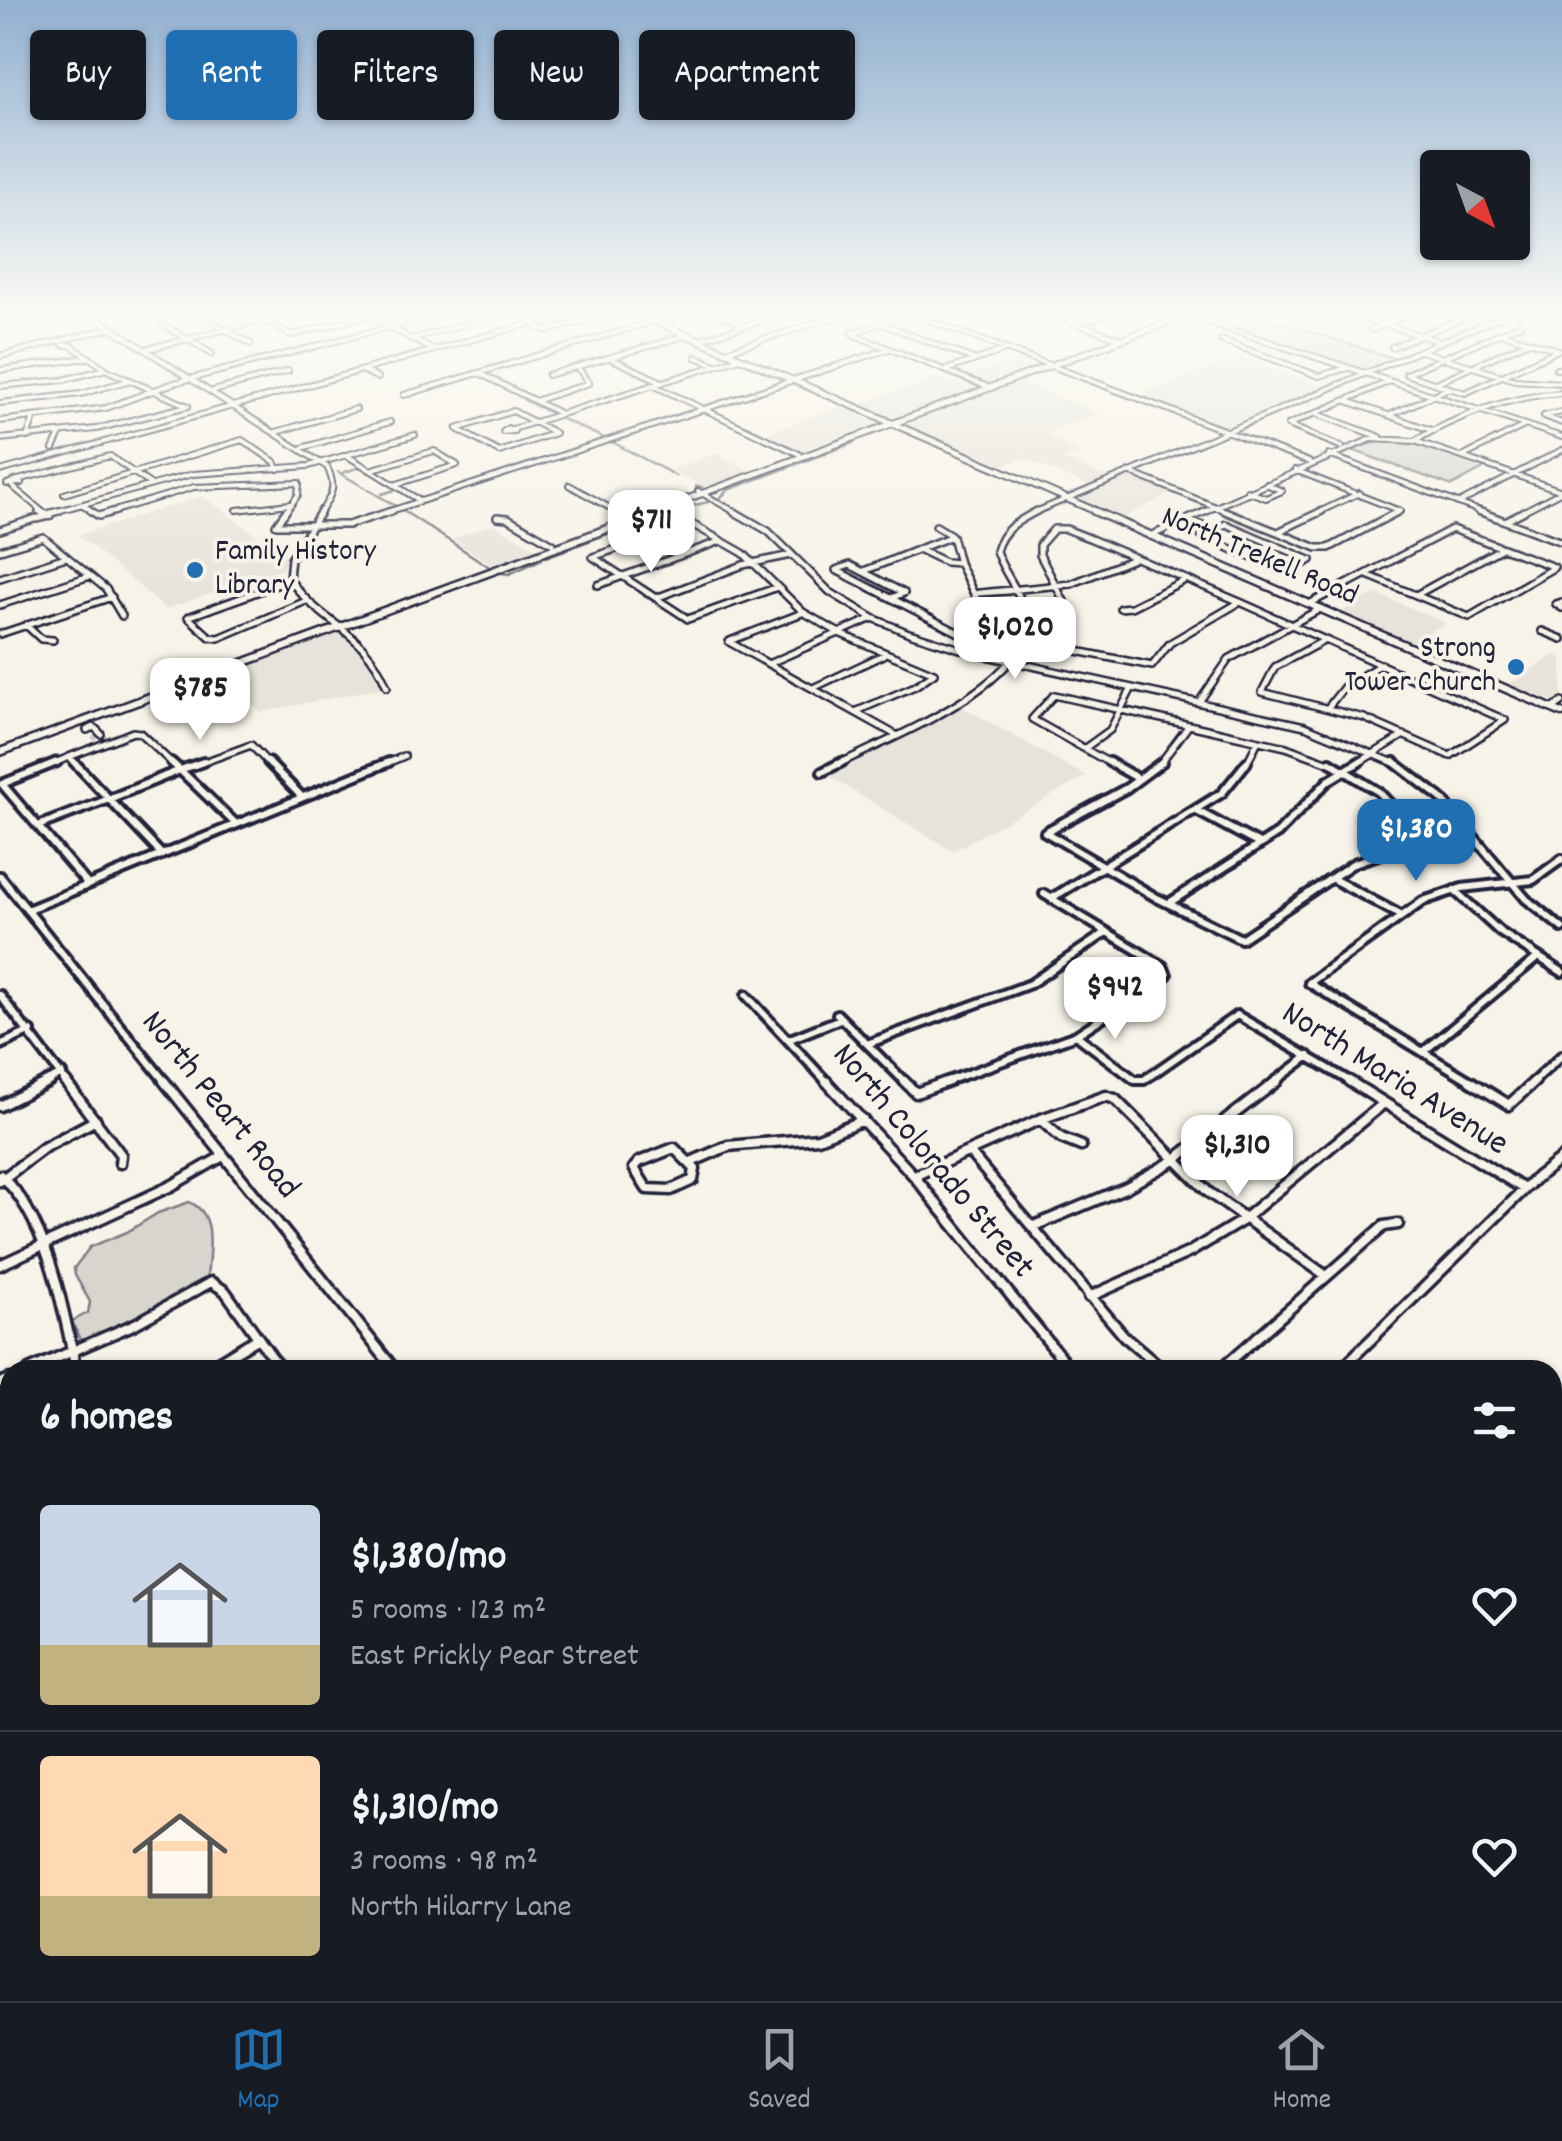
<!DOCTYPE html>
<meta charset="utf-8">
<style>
:root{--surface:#171b24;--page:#20242c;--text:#f1f3f6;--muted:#9ea1a6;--line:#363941;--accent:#1f6fb2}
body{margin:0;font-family:Dekko,sans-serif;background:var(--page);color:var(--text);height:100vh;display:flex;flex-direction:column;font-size:38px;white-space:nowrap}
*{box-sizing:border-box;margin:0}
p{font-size:32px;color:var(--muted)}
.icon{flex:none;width:55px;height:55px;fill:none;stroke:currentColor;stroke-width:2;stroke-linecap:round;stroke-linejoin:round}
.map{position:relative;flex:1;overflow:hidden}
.details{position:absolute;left:0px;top:1360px;width:1562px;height:642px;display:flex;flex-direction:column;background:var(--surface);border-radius:30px 30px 0 0;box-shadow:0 2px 8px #0004}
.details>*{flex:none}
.banner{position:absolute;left:30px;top:30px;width:1000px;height:90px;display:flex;gap:20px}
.needle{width:65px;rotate:139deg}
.controls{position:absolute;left:1420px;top:150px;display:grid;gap:20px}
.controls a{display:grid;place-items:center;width:110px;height:110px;border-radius:10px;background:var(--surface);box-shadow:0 2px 8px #0004;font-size:50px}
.price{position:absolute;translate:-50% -85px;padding:0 22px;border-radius:20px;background:#fff;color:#222;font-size:32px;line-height:65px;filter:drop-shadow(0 2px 5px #0008)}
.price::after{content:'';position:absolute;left:50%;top:60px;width:30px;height:22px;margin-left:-15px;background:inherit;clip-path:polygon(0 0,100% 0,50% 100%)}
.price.on{background:var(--accent);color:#fff}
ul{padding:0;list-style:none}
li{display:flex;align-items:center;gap:30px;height:250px;padding:0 40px}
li+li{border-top:2px solid var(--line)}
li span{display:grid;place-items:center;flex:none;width:280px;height:200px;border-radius:10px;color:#555}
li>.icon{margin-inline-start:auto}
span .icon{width:120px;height:120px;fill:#fffc;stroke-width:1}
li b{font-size:42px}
h2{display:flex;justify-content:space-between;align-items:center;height:120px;padding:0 40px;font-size:42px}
.pill{padding:0 35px;border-radius:10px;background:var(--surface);box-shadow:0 2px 8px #0004;font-size:35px;line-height:90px}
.pill.on{background:var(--accent);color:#fff}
.menu{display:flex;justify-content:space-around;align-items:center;height:140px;border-top:2px solid var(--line);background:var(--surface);font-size:28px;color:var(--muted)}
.menu a{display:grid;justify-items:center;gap:5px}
.menu .on{color:var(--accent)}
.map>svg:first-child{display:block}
</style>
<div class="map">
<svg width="1562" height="2001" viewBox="0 0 1562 2001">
<rect width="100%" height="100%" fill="#f7f3e8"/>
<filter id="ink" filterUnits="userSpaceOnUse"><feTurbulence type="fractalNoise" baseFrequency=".01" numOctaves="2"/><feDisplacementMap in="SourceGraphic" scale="20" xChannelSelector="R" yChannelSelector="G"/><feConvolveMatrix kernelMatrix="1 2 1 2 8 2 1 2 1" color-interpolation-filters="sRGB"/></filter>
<g filter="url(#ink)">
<path fill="#e7e3db" d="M 0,314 L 84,314 L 86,316 L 0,336 Z
M 1023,357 L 1041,365 L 895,418 L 859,405 L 937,378 L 949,383 Z
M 1238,357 L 1329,388 L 1229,429 L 1137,396 Z
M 1016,381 L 1098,413 L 1052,431 L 1050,437 L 1079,452 L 1064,459 L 1109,478 L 1090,486 L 1023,458 L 1000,467 L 903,423 Z
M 843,406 L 876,424 L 795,454 L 756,437 Z
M 715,453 L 751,471 L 705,487 L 670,470 Z
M 1129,474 L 1173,492 L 1122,519 L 1076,498 Z
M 203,496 L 287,557 L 283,569 L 166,609 L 78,535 Z
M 494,524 L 536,549 L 493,565 L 451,539 Z
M 1375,593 L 1446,623 L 1410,643 L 1340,613 Z
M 341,632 L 370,655 L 385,687 L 262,712 L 217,677 Z
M 1554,655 L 1562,658 L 1562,698 L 1556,702 L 1508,685 Z
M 957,704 L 1086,776 L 953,851 L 822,772 Z"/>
<path fill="#d8d5cf" stroke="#7d7c85" stroke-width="2.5" d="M 1202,314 L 1254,314 L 1397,359 L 1365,371 L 1198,316 Z
M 1386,440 L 1425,446 L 1487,467 L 1452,486 L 1349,449 Z
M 189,1202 C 219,1214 208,1254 207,1280 C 172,1289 111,1344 80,1340 L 72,1321 L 88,1313 L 90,1302 L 75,1275 L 74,1268 L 90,1247 L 127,1232 L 158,1213 Z"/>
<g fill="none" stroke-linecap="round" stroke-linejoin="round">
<path stroke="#76747f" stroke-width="2.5" d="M 524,400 L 552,414
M 562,419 L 606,439
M 614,443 L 676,476
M 338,472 L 396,506
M 342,473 L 360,467
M 696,486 L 702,487
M 382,494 L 395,490
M 720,498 L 728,490 L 853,443
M 402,510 L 488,566
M 546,557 L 667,512 L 708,502
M 501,573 L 509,574 L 542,559"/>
<path stroke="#ccc9c5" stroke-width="5" stroke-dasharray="5 2.5" stroke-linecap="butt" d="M 93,736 L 97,739"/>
<g stroke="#22223b" stroke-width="8">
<path id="minor-far4" d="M 90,314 L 327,467 C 337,487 332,495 320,513
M 252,314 L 291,335 L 367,316
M 718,314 L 745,325
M 912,314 L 1309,462
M 1049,314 L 1121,339
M 1064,314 L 1088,321 L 1110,314
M 1349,314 L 1439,341
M 1456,314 L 1485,322
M 201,315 L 251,344
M 365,315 L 434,350
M 1186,315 L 1562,437
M 1336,319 L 1353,314
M 1520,321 L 1521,324 L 1406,374 L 1465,393 L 1558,350
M 658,322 L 686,314
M 880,323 L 976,360
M 163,324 L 212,354
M 532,324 L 547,331 L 589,320
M 1371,330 L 1409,314
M 852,333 L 908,314
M 1501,333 L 1556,349
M 854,335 L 988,387
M 411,339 L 501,314
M 698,340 L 783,314
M 1221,340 L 1319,376 L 1348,368
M 63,345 L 70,345 L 109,371 L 188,406
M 1392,347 L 1465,317
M 147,349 L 287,314
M 726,351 L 844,314
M 1421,351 L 1515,380 L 1562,383
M 0,356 L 111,328
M 696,357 L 716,365
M 610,358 L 662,382
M 1556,369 L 1562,369
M 0,370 L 86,358
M 946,370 L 1005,350
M 364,371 L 378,378
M 479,373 L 561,414
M 548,375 L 688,335
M 1436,383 L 1529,341
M 0,386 L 63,380 L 106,369
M 655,386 L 799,454
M 213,391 L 288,371
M 404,395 L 655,321
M 535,401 L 589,383 L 577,367
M 1347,401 L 1434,431
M 0,403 L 81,394 L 131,380
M 513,411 L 555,433 L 499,452 L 457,429 Z
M 1317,414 L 1380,437
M 1390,415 L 1449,388
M 1544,416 L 1562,423
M 1544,416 L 1562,412
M 0,421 L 106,408 L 174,383 L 439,314
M 1288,425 L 1388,382
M 1288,425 L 1342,447
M 508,428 L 514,431 L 503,432 Z
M 513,429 L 740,358
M 276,432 L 356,409
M 27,437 L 34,418
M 0,439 L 96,429 L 188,406
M 1416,440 C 1462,414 1509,396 1562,393
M 302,448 L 390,422
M 53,449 L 60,434
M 346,455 L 419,500
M 1329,455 L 1485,513
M 1464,456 L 1524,426
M 370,470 L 434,451 L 457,465 L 394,485
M 1295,470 L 1400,511 L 1396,513
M 0,471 L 564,314
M 1129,472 L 1231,513
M 17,480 L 21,483 L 7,484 Z
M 18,480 L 110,456 L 150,484
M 569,485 L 619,513
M 12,486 L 44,513
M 698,491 L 737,513
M 1247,491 L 1266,498 L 1282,491 L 1266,484
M 64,494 L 242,440 L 275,462 L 278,469
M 1461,502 L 1562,450
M 83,505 L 95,513
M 237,510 L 290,504
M 50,513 L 193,474 L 309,466 L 415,435
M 108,513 L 194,487 L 299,483 L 298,495 L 285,513
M 384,513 L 889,349
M 1033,513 L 1507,314
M 1202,513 L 1371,439 L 1415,441 L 1562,491
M 1317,513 L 1359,493
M 1520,513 L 1562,491"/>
</g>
<g stroke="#22223b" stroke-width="10">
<path id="minor-far3" d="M 39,511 L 46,514
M 91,511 L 99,516 L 116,511
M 286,511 L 276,525 L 348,525 L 392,511
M 321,511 L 291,558 L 289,578 C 320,625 364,628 387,687
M 615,511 L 626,517
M 733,511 L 768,531 L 830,592 L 873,618 L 909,633 L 973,653 L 1305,726 L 1399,765
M 1225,511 L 1317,548 L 1329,548 L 1399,511
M 1478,511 L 1562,542
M 47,514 L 59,511
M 48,514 L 50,516 L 37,519 Z
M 497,517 L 508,518 L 553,544
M 1187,520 L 1213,530
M 1507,520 L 1524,511
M 936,526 L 951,535
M 1054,529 L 1066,529 L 1089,538 L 1240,602 L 1170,643 L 1152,666 L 1067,649 L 1068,609 L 1040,555 L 1040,545 Z
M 0,530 L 37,518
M 1280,531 L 1322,511
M 1202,535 L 1226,524 L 1310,560
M 1150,536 L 1207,511
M 1201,536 L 1287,573 L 1311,560
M 918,549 L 945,562 L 959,563
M 0,550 L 43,537 L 106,589 L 122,616
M 1250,555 L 1273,544
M 864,571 L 952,536 L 959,563 L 974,594
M 1367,575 L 1469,617 L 1553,568
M 0,578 L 66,557
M 290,580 L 188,617 L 210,637 L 219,638 L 306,601
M 598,585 L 721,541
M 775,588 L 688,619 L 593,557 L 690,523 L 743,553 L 803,612 L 841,634 L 934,673 L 915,686 L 855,712
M 1009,591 L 980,593 L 1071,584 L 1133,559
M 1416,595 L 1502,548
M 656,598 L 743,565 L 791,555
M 891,598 L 904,593 L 850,565 L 836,570 L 963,635 L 984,629 L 984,614 L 974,594 L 980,593
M 1240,602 L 1505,720 L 1450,756 L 1364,718 L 1262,692 L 1275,667 L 1325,640
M 1562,602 L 1556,604 L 1562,608
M 1309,604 L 1452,529 L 1554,567
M 0,605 L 90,576
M 1120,608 L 1131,607 L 1183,581
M 26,625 L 41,639 L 53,640
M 1542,631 L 1562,639
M 0,634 L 112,597
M 730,641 L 802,613
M 729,642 L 896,735
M 768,664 L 873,618
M 813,688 L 883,655
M 1199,702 L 1229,659 L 1320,609
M 1329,706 L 1344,687 L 1381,664
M 1552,709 L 1562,702
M 1189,725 L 1286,747 L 1335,765
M 87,730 L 94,727 L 101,734
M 1085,748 L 1110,730 L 1132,688
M 50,765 L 69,757
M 76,765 L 69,757 L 133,732 L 140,733 L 174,765
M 196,765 L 251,745 L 270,765
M 383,765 L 404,756
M 837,765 C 885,740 1028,686 1026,622 C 1025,595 1004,576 996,551 C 1002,529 1018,521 1037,511
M 1113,765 L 1032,719 L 1054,695 L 1189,725
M 1159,765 L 1189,725
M 1246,765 L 1258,741
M 1355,765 L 1404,735"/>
</g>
<g stroke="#22223b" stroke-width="14">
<path id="minor-far2" d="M 57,762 L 2,784 L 88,885 L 389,762
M 74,762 L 109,799 L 180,770 L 171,762
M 203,762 L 180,770 L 236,824
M 268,762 L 302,797
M 1109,762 L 1139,779
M 1162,762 L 1127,788 L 1045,832 L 1157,898 L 1241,939 L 1354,863 L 1423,840 L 1379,792 L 1330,762
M 1394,762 L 1441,798 L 1526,899 L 1562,928
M 822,772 L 842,762
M 1195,810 L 1259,844
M 38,826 L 109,799 L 162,855
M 0,876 L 166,1083
M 1333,879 L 1402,916
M 1454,890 L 1500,932 L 1562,972
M 1052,898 L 1222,793 L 1247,762
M 1169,903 L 1278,833 L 1328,781 L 1359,762
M 27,910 L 88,885
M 0,995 L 67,1083
M 746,995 L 828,1083
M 837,1014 L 906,1083
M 1076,1035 L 1135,1080 L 1144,1080 L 1237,1015 L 1353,1083
M 790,1039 L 840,1019
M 867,1044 L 1030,984 L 1107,932
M 0,1045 L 31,1031
M 1423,1052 L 1537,958
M 44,1083 L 62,1074
M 942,1083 L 1076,1035 L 1167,975 L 1163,966 L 1044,894
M 1273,1083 L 1309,1056
M 1474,1083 L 1309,983 L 1423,901 L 1462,888 L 1533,880 L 1562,859
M 1532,1083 L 1562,1055"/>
</g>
<g stroke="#22223b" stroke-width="15">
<path id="minor-far1" d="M 65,1081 L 121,1155 L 120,1163
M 164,1081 L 395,1370
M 826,1081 L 914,1176 L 1071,1370
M 904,1081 L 916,1093 L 949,1081
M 1349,1081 L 1524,1189
M 1470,1081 L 1509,1105 L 1535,1081
M 0,1106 L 49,1081
M 1041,1120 L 1061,1138 L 1081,1146
M 674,1148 L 695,1169 L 693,1180 L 671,1190 L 647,1189 L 634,1168 L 639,1162 Z
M 970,1153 L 1124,1336 L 1164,1370
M 691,1162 L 728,1146 L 818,1138 L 863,1120
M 0,1175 C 47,1215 64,1311 76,1370
M 914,1176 L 1041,1119 L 1106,1096 L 1115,1099 L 1208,1192 L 1325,1275
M 0,1181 L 45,1147 L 96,1120
M 1034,1226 L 1127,1187 L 1173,1161 L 1277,1081
M 0,1265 L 171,1186 L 223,1156
M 1089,1297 L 1190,1252 L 1240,1222 L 1384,1103
M 29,1370 L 135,1324 L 211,1282 L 225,1291 L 281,1370
M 205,1370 L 258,1338
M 1220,1370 L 1384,1226 L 1398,1224
M 1340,1370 L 1537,1177 L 1562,1158
M 0,1383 L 10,1379
M 0,1464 L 10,1459"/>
</g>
<g stroke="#22223b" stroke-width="18">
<path id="minor" d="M 0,1706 L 10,1699
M 0,1841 L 10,1834
M 379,1992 L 385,2001
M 901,1992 L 908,2001
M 247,2001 L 257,1992
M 484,2001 L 494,1992
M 675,2001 L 684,1992"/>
</g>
<g stroke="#22223b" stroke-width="9">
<path id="major-far1" d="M 638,314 L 886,420
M 882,419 L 1100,513
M 649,513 L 1191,314"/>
</g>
<g stroke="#22223b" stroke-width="11">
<path id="major" d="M 1094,511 L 1562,713
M 0,752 L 656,511"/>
</g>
<use href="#minor-far4" stroke="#f7f3e8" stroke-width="4"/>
<use href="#minor-far3" stroke="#f7f3e8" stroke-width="5"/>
<use href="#minor-far2" stroke="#f7f3e8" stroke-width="6"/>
<use href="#minor-far1" stroke="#f7f3e8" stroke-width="8"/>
<use href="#minor" stroke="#f7f3e8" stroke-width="10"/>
<use href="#major-far1" stroke="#f7f3e8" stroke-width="5"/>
<use href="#major" stroke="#f7f3e8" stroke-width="6"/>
</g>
</g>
<linearGradient id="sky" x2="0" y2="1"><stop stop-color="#91b0d0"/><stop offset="0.53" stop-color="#fbfaf5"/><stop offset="1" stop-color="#fbfaf5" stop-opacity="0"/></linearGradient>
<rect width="1562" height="594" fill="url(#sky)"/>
<g fill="#1f6fb2" stroke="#f7f3e8" stroke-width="4">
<circle cx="195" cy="570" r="10"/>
<circle cx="1516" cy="667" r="10"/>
</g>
<g text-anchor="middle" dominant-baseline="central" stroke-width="8" stroke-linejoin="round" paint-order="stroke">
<g font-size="30" fill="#22223b" stroke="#f7f3e8" text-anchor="start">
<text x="215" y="553">Family History<tspan x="215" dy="34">Library</tspan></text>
<text x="1496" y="650" text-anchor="end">Strong<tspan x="1496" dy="34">Tower Church</tspan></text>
</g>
<g font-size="30" fill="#22223b" stroke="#f7f3e8">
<text transform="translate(1259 558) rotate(23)">North Trekell Road</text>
</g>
<g font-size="35" fill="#22223b" stroke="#f7f3e8">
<text transform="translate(1394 1080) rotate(32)">North Maria Avenue</text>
<text transform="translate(219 1106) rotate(51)">North Peart Road</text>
<text transform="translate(932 1162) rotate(50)">North Colorado Street</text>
</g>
</g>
</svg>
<div class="controls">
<a><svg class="needle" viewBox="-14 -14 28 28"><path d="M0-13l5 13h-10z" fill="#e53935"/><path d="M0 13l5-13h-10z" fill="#9ea1a6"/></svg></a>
</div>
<b class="price" style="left:651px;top:575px">$711</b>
<b class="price" style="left:1015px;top:682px">$1,020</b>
<b class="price" style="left:200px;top:743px">$785</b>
<b class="price on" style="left:1416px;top:884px">$1,380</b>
<b class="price" style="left:1115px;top:1042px">$942</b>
<b class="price" style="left:1237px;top:1200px">$1,310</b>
<div class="banner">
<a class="pill">Buy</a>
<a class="pill on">Rent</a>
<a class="pill">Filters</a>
<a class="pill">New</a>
<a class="pill">Apartment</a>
</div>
<section class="details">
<h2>6 homes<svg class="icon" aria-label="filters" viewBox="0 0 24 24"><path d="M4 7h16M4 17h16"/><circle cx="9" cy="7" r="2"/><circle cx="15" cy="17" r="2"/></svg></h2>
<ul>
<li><span style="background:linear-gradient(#c9d6e8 70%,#c2b280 0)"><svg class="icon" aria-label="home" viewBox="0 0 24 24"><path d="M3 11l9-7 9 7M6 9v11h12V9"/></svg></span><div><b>$1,380/mo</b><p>5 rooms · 123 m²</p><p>East Prickly Pear Street</p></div><svg class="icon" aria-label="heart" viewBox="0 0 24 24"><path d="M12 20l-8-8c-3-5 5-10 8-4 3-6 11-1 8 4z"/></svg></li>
<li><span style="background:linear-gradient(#ffd9b3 70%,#c2b280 0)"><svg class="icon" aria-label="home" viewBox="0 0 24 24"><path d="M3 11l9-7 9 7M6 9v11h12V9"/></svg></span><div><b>$1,310/mo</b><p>3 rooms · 98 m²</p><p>North Hilarry Lane</p></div><svg class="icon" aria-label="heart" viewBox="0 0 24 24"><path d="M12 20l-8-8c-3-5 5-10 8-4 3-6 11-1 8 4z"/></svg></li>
</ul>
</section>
</div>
<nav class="menu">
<a class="on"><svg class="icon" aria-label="map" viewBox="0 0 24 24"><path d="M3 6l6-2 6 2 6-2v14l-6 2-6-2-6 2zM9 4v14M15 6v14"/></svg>Map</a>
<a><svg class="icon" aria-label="saved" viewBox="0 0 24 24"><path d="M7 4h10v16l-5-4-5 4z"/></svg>Saved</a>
<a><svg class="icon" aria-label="home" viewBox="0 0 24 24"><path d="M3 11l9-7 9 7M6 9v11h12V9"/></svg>Home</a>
</nav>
